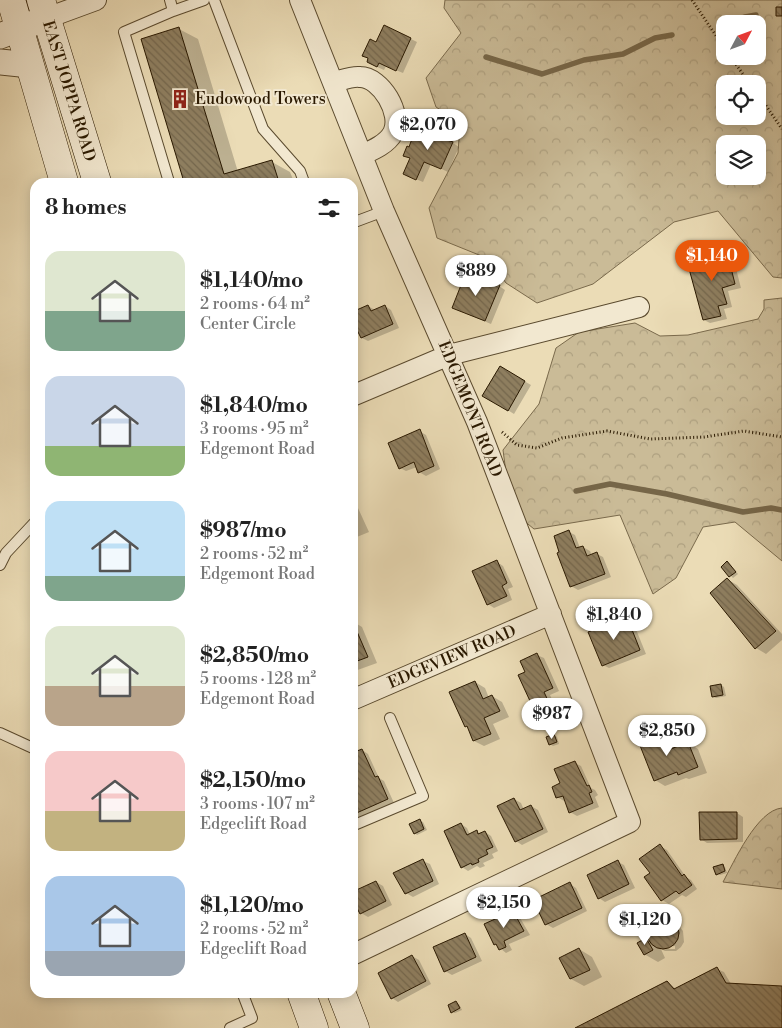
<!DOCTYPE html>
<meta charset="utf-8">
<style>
:root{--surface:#fff;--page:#f6f6f6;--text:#222;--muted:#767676;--accent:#ea580c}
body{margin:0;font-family:"Libre Bodoni",serif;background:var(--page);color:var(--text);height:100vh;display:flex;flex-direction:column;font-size:19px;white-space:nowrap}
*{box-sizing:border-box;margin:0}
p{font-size:16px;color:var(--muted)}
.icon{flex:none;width:28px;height:28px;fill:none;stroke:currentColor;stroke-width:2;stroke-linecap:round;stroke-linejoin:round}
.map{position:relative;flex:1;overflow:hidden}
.drawer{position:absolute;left:30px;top:178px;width:328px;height:820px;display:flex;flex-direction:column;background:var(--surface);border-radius:15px;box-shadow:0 2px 12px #0003}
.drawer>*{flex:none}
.needle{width:32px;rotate:49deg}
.buttons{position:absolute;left:716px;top:15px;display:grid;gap:10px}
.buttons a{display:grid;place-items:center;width:50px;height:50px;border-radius:10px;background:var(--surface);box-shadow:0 2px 12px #0003;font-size:25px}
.price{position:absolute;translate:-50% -42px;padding:0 11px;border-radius:18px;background:#fff;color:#222;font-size:16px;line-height:32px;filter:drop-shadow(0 1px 2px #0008)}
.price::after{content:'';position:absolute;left:50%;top:30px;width:15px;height:11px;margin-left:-8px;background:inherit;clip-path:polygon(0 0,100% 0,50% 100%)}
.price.selected{background:var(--accent);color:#fff}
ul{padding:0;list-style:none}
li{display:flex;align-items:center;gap:15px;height:125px;padding:0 15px}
li span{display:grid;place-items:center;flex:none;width:140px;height:100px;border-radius:15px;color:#555}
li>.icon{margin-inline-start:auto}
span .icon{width:60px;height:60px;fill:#fffc;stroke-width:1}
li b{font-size:21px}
h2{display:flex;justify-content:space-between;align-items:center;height:60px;padding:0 15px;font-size:21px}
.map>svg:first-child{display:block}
</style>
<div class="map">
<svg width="782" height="1028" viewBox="0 0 782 1028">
<defs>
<pattern id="forest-crowns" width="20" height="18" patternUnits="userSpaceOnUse" patternTransform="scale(1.25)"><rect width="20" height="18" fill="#cabb97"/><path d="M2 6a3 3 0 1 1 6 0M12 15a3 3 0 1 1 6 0" fill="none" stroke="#aea080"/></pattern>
<pattern id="building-back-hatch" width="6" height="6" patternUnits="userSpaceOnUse" patternTransform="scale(1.25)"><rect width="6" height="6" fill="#8e7e5f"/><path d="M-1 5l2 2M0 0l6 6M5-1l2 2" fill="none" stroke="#74664c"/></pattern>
</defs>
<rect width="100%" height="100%" fill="#ebdcb6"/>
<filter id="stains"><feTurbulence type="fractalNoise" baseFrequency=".004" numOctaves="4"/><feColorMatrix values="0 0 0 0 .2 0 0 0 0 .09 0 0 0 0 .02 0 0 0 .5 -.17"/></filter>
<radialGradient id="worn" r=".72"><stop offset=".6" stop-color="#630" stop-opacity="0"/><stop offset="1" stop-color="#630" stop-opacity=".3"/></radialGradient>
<path fill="url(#forest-crowns)" stroke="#7a6a4c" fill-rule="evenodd" d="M 445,0 L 782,0 L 782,278 L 773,277 L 718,211 L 674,222 L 593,284 L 537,303 L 506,283 L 489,259 L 437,238 L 429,208 L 458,153 L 460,123 L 436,107 L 426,78 L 461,33 L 444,8 ZM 725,24 L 758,24 L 758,56 L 725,56 ZM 725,84 L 758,84 L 758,116 L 725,116 ZM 725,144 L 758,144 L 758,176 L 725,176 Z
M 782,298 L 782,561 L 735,522 L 703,527 L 676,578 L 653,594 L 620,515 L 534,529 L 511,510 L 503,450 L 539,404 L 556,348 L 579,332 L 635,323 L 660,336 L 688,335 L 758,319 L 764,309 L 764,300 Z
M 782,808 L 782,889 L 723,882 C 734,862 757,810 782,808 Z"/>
<path fill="#0003" d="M 179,29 L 198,39 L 238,172 L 272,162 L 290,172 L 294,182 L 185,182 L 142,39 Z
M 411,39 L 417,42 L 403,73 L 386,66 L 384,70 L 375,66 L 377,44 Z
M 449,131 L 456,135 L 453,143 L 459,147 L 448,172 L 431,164 L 423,182 L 411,177 L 411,159 L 405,155 L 421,140 L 430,135 Z
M 726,249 L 732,253 L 741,288 L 728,291 L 732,307 L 724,309 L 727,319 L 710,323 L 704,320 L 709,260 Z
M 466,283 L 499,286 L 505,290 L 491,324 L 460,311 Z
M 368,306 L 375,310 L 385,306 L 391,310 L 399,328 L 368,341 L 362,338 Z
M 500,367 L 531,385 L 514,414 L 484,395 Z
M 419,431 L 426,435 L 440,469 L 426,476 L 419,472 L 417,467 L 406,471 L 400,468 Z
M 352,495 L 369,532 L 352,539 Z
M 569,532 L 575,535 L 580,548 L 583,547 L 590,551 L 592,556 L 597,554 L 603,557 L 611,577 L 578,590 L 571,586 Z
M 497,562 L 503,566 L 513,587 L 508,589 L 512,600 L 494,608 L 488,604 Z
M 728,563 L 738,574 L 733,578 L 723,567 Z
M 727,579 L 737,585 L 782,634 L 782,640 L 766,654 L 756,648 Z
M 627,618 L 633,622 L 646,654 L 609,668 L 603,665 Z
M 352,621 L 362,627 L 377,663 L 352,672 Z
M 537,655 L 544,658 L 559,691 L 550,695 L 557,711 L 544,717 L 537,713 L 526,672 Z
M 475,682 L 485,688 L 489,698 L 492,696 L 502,702 L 509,717 L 493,724 L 500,739 L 484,746 L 474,741 L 469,728 L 466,726 Z
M 721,685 L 724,687 L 726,696 L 716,698 L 714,697 Z
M 665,734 L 675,740 L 678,747 L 688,743 L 698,749 L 707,773 L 689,779 L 686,778 L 665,786 L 655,780 Z
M 554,735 L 557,737 L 559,744 L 553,746 L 550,744 Z
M 362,750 L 368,754 L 379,778 L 384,781 L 394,803 L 352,821 L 352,754 Z
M 575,763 L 581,766 L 591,788 L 595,790 L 598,795 L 595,797 L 599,807 L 577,816 L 570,812 L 566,800 L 564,801 L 557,797 L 561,784 Z
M 514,799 L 521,803 L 524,810 L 531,806 L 538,810 L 548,832 L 522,845 L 516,841 Z
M 737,813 L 743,817 L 743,842 L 707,843 L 701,839 Z
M 420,821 L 423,822 L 427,830 L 417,835 L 415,833 Z
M 461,824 L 467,828 L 470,835 L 477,832 L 481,834 L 485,832 L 491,836 L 498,851 L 492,854 L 494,858 L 483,863 L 485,866 L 480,868 L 477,866 L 468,871 L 462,867 Z
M 660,846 L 667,850 L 686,877 L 691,880 L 697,889 L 686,897 L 682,895 L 669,904 L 662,900 L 652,873 Z
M 423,861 L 430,864 L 439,884 L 413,897 L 406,893 Z
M 618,862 L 624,865 L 635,888 L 605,902 L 599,898 Z
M 722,865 L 725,867 L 727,873 L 720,875 L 717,874 Z
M 376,882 L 383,886 L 392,905 L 368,917 L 361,913 Z
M 570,884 L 576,888 L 587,911 L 553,928 L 546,924 Z
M 512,913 L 519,916 L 530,935 L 509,944 L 512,950 L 506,953 L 495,944 Z
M 660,919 L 666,919 L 679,926 L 683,931 L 684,942 L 681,947 L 676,951 L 665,951 L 661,949 L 675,949 L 675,946 L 660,947 L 665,958 L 658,962 L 644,954 L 646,939 L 649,941 L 648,930 L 655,921 Z
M 465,934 L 471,938 L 482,961 L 452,975 L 445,971 Z
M 579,949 L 592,957 L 602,977 L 584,986 L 571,979 L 561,959 Z
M 412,956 L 419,960 L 431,984 L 398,1002 L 392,998 Z
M 717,969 L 724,972 L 731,984 L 782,987 L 782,1028 L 577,1028 L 667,982 L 676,989 Z
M 456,1003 L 459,1004 L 462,1010 L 455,1013 L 452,1012 Z"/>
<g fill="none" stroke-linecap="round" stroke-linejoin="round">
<path stroke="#766648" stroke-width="5.5" d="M 745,17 L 756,15
M 486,57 L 542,74 L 584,60 L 623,54 L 655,38 L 672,35
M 576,491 L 610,484 L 667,494 L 743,512 L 771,508 L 782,510"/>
</g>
<path fill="url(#building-back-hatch)" stroke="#2a1901" d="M 776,7 L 782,7 L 782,16 L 776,16 Z
M 384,25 L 411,38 L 396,71 L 379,63 L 377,67 L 367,62 L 368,58 L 362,56 L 370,39 L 376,42 Z
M 179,27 L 224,174 L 272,160 L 279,182 L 184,182 L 141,39 Z
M 432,124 L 450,130 L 447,140 L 453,142 L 441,169 L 424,162 L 416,180 L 403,174 L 410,158 L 403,156 L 407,146 L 409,147 L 413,136 L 421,139 L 423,131 L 429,133 Z
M 726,248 L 735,284 L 722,288 L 727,304 L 718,306 L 721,316 L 703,320 L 688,265 L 708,259 L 706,253 Z
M 469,272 L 500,285 L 485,321 L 452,308 L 463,280 L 466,281 Z
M 368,305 L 371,311 L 385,305 L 393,324 L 361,338 L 352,320 L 352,312 Z
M 500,366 L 525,381 L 508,411 L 482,396 Z
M 420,429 L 434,466 L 418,473 L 414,462 L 399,469 L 388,443 Z
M 569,530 L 576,548 L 583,546 L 587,556 L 597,552 L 605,574 L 570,587 L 557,553 L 559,552 L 554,536 Z
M 497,560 L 507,583 L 502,586 L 507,596 L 487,605 L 472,571 Z
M 727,561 L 736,572 L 729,577 L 721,567 Z
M 727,578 L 776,631 L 755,649 L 710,593 Z
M 627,617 L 640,650 L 602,666 L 588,632 Z
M 352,620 L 368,657 L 352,663 Z
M 537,653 L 553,688 L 544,692 L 551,707 L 536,714 L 518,675 L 525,672 L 520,661 Z
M 475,681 L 483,699 L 492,695 L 500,711 L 484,718 L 491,734 L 473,741 L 467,726 L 465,727 L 449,692 Z
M 721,684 L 723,695 L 712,697 L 710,686 Z
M 665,733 L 671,749 L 688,742 L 698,767 L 678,775 L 677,772 L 654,781 L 639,743 Z
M 554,734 L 557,742 L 549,745 L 546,737 Z
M 362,749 L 375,777 L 378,776 L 388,799 L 352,815 L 352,753 Z
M 575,761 L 587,786 L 589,785 L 592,792 L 589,793 L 593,803 L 569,813 L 563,796 L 556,798 L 552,787 L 560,783 L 554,769 Z
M 514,798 L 520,810 L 531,805 L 543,829 L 515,842 L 497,806 Z
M 699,812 L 737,812 L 737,839 L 700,840 Z
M 420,819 L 424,829 L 414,834 L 409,824 Z
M 461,823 L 467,835 L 477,830 L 478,834 L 485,831 L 493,847 L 486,850 L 488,854 L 478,859 L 479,862 L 472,865 L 471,863 L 461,868 L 444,831 Z
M 660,844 L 682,876 L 684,874 L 692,885 L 679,894 L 676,891 L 661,901 L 644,877 L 650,873 L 639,859 Z
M 423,859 L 433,881 L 405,894 L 393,873 Z
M 618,860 L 629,884 L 598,899 L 587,875 Z
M 723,864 L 725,871 L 716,875 L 713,867 Z
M 376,881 L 386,901 L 360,914 L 352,898 L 352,892 Z
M 570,882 L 582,908 L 545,925 L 533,900 Z
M 513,911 L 524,931 L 504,941 L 506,947 L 499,950 L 496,944 L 494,945 L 484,924 Z
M647 933a16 16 0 1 1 32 0a16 16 0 1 1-32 0Z
M 465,933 L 476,957 L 444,972 L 433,947 Z
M 646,938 L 653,950 L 644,955 L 637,943 Z
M 579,948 L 590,970 L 570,979 L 559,958 Z
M 412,955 L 426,981 L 391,999 L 378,973 Z
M 717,967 L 726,983 L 782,986 L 782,1028 L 575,1028 L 667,981 L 674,989 Z
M 456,1001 L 460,1008 L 451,1013 L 448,1005 Z"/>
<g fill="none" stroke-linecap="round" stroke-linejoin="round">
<g stroke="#5a4a2e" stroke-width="12">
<path id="service" d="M 170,0 L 173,11 L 204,0
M 214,0 L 263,129 L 300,171 L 304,182
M 169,182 L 124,32 L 173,11
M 352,223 L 384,211
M 0,565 L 6,553 L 35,522
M 0,733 L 35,749
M 352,826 L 423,796 L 390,718
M 230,1028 L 252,1018 L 242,992"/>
</g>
<g stroke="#5a4a2e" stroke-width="22">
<path id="minor" d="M 300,0 L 384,211 L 477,422 L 630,822 L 352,955
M 47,18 L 96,0
M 334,82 C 342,80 352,76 360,77 C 381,77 403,114 393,133 C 387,144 373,150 362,155
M 352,396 L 449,355 L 639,307
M 352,700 L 551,614"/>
</g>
<g stroke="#5a4a2e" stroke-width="27">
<path id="tertiary" d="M 0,36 L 47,18
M 0,62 L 30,65"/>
</g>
<g stroke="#2a1901" stroke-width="29">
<path id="secondary" d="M 11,0 L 64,182
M 41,0 L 97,182
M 301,992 L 314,1028
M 341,992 L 355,1028"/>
</g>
<path stroke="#2a1901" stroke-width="3" stroke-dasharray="1 2.5" stroke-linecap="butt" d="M 692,0 L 725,49
M 730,56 L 750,84
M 758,94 L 782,129
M 502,432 L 517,445 L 537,448 L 562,438 L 607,431 L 650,439 L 704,437 L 744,431 L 782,437"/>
<use href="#service" stroke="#f2e8d0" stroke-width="10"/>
<use href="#minor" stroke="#f2e8d0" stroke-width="20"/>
<use href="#tertiary" stroke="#f2e8d0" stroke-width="25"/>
<use href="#secondary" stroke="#f2e8d0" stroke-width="28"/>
</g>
<defs>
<g id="building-bare" transform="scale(1.5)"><path d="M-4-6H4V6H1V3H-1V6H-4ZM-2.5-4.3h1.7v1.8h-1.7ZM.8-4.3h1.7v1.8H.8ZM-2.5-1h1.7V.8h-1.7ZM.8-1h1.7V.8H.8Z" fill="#8f2418" stroke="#f2e8d0" stroke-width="2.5" paint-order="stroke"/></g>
</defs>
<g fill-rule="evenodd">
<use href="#building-bare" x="180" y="99"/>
</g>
<g text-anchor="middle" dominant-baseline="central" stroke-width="4" stroke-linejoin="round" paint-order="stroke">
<g font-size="16" fill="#2a1901" stroke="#f2e8d0">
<text transform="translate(69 91) rotate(73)">EAST JOPPA ROAD</text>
<text transform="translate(470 409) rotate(68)">EDGEMONT ROAD</text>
<text transform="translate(452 657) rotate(-23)">EDGEVIEW ROAD</text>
</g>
<g font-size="16" fill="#2a1901" stroke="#f2e8d0" text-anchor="start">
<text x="195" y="99">Eudowood Towers</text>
</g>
</g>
<rect width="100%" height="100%" filter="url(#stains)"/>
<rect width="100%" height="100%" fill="url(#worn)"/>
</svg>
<div class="buttons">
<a><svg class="needle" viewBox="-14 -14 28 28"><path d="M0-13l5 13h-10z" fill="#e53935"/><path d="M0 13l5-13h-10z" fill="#767676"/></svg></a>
<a><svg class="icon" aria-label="locate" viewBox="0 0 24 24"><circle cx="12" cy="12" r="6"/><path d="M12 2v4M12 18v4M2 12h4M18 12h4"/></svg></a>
<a><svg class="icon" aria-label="layers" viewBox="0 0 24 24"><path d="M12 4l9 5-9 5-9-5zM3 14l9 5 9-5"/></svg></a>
</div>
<b class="price" style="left:428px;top:151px">$2,070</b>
<b class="price selected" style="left:712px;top:282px">$1,140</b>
<b class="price" style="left:476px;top:297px">$889</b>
<b class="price" style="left:614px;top:641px">$1,840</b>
<b class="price" style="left:552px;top:740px">$987</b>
<b class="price" style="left:667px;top:757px">$2,850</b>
<b class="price" style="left:504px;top:929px">$2,150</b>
<b class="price" style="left:645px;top:946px">$1,120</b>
<section class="drawer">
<h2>8 homes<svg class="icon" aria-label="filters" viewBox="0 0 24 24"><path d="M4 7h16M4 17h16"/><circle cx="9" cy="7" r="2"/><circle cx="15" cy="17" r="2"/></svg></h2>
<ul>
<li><span style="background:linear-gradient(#dfe7d0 60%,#7fa58c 0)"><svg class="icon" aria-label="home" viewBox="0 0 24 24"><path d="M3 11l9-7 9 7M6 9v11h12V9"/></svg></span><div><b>$1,140/mo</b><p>2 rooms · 64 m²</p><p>Center Circle</p></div></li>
<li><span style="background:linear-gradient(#c9d6e8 70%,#8fb573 0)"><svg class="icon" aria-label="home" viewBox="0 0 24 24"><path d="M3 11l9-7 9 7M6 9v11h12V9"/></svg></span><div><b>$1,840/mo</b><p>3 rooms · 95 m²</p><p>Edgemont Road</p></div></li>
<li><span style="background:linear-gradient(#bfe0f5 75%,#7fa58c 0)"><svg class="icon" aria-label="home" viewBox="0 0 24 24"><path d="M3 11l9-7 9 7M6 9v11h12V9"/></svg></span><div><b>$987/mo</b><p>2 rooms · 52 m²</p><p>Edgemont Road</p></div></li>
<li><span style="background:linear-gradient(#dfe7d0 60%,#b9a48a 0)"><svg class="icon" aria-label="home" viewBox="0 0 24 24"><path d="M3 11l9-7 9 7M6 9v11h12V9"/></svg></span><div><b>$2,850/mo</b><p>5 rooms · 128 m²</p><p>Edgemont Road</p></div></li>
<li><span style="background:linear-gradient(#f6c9c9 60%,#c2b280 0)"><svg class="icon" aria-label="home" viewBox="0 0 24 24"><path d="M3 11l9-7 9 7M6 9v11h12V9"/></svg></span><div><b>$2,150/mo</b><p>3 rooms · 107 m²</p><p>Edgeclift Road</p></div></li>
<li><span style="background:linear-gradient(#a9c7e8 75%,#9aa5b1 0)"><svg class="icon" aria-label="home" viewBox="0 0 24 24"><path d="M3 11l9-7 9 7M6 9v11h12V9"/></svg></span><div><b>$1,120/mo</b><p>2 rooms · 52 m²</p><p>Edgeclift Road</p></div></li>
</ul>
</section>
</div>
